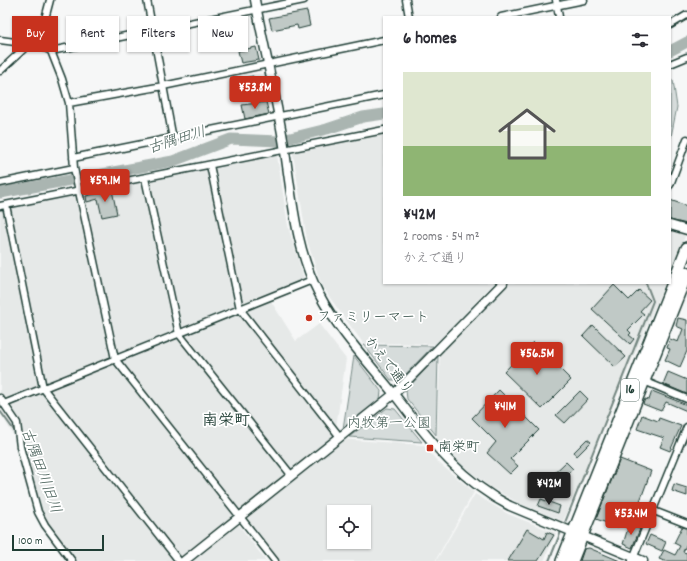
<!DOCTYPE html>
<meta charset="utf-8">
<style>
:root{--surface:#fff;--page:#f2f2f3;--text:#2b2b33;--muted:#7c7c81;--accent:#c8321e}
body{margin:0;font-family:Dekko,"Klee One",sans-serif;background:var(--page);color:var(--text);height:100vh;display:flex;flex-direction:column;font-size:15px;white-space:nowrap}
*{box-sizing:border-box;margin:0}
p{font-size:13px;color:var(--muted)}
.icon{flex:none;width:22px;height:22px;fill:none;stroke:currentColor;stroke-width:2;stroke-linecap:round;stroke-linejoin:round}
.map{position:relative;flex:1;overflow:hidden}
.details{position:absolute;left:383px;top:16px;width:288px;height:268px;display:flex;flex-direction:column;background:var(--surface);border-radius:0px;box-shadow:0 1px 3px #0004}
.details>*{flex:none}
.top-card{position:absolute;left:12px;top:16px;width:311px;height:36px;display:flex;gap:8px}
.buttons{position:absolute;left:327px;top:505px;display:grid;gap:8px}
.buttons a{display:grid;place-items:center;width:44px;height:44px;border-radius:0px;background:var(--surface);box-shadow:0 1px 3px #0004;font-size:20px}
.scale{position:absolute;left:12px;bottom:10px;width:92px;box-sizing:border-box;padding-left:4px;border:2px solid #1f3d34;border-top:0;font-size:11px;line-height:14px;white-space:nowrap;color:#1f3d34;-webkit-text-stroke:3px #fff;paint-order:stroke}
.price{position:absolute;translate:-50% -34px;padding:0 9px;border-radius:4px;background:var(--accent);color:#fff;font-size:13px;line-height:26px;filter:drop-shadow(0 1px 2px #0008)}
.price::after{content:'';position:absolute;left:50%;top:24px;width:12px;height:9px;margin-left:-6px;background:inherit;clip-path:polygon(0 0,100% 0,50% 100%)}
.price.active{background:#222;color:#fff}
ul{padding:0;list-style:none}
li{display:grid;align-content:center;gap:8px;height:212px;padding:0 20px}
li span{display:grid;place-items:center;height:124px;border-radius:0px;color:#555}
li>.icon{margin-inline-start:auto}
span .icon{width:72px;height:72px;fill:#fffc;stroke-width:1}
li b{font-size:17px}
h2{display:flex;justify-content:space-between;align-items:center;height:48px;padding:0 20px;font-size:17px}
.pill{padding:0 14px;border-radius:0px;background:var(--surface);box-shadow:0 1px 3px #0004;font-size:14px;line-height:36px}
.pill.active{background:var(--accent);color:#fff}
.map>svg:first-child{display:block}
</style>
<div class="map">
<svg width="687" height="561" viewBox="0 0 687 561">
<rect width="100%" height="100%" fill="#f6f7f7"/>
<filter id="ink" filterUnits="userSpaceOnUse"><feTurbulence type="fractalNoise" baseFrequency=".025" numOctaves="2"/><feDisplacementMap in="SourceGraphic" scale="8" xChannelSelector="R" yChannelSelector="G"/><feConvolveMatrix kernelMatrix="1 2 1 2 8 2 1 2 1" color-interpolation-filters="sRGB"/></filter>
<g filter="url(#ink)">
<path fill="#e6e9e8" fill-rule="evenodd" d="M 384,134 L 384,283 L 494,283 L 435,344 L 363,343 L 330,298 L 320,281 L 307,240 L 293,154 L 294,152 Z
M 277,155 L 288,226 L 304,279 L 267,295 L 296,341 L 319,324 L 346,359 L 334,441 L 235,520 L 266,561 L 68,561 L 45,525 L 20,447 L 0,412 L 0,209 Z
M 670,230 L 686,234 L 670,272 Z
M 509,283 L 665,283 L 563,521 L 519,503 L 490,487 L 462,465 L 437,438 L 440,355 Z
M 340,439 L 423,445 L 439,463 L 474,492 L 435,561 L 280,561 L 243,515 ZM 334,512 L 364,512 L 364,542 L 334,542 Z
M 475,494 L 508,514 L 556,533 L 544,561 L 436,561 Z"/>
<path fill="#d6dcdb" stroke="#7a8c88" d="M 673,80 L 677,107 L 670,142 L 670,81 Z
M 364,345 L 433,346 L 400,380 L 391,380 Z
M 354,356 L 381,391 L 380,400 L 343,429 Z
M 438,356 L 436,435 L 407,399 L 406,390 Z
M 387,408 L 395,409 L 422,442 L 349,437 Z"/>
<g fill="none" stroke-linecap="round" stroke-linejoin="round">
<path stroke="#72857f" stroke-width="2" d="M 670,192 L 672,185
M 0,411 L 16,433
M 564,525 L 653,301 L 646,283
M 549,561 L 562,529"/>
<path stroke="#aab5b1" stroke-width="11" d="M 670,51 L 687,42
M 0,193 L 173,161 L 231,139 L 278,141 L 327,129 L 363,117 L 384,114"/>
</g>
<path fill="#c0c9c6" stroke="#1f3d34" d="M 307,11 L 310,26 L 298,29 L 297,25 L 272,30 L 269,18 Z
M 256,47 L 259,60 L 241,63 L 238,51 Z
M 253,76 L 256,92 L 247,94 L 244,78 Z
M 266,102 L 269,114 L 245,119 L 242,105 Z
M 112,190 L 117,214 L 102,217 L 98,199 L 87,202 L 86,196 Z
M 670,200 L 687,206 L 687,224 L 670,220 Z
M 614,285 L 629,300 L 639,290 L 650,300 L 640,311 L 644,314 L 628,330 L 631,333 L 629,335 L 634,339 L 630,344 L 592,309 Z
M 678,318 L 687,320 L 687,351 L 680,367 L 665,360 L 670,349 L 667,348 L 670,339 L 678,342 L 683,329 L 676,326 Z
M 593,325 L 626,357 L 615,367 L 583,336 Z
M 533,342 L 571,380 L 542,409 L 504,372 Z
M 668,372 L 687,380 L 687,394 L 663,384 Z
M 499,390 L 539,430 L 510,459 L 518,466 L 510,474 L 487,453 L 496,442 L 472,418 Z
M 580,391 L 588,399 L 565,423 L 556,415 Z
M 652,391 L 687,405 L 687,411 L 666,402 L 661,411 L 643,404 L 645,399 L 649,400 Z
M 642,415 L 658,421 L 659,418 L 681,426 L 670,451 L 660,447 L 664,438 L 637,429 Z
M 587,439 L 591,442 L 577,456 L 574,452 Z
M 620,459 L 651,471 L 632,523 L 621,519 L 618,527 L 596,519 Z
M 566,462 L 573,469 L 552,489 L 545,482 Z
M 674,484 L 687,488 L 687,496 L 672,491 Z
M 541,499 L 560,506 L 558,513 L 538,506 Z
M 629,525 L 640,529 L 632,548 L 623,544 Z
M 682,527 L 687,528 L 687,543 L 683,552 L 687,553 L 687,561 L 664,561 L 659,559 L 664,550 L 675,555 L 680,546 L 674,543 Z
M 527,529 L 544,539 L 547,532 L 554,535 L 538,561 L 508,561 Z
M 650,535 L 666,542 L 662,551 L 646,544 Z
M 589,548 L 620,561 L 580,561 L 584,549 Z"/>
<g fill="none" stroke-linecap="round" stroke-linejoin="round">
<g stroke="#1f3d34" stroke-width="9">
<path id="street" d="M 147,0 L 173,139
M 406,0 L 409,17
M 556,0 L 559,17
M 501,17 L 584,0
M 670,25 L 687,15
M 0,40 L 38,45 L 51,51 L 304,0
M 38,45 L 50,0
M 51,51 L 62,79 L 69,103 L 74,168 L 115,359 L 275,561
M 670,64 L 687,57
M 0,71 L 29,44
M 69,103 L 163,86 L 384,40
M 73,158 L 384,95
M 210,165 L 240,309 L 340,437
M 145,178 L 179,334 L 292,476
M 0,183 L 74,168
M 670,185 L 687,139
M 6,205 L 43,388 L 179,561
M 0,206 L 384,130
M 644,381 L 687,399
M 0,398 L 17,423 L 20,447 L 38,512 L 45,525 L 72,561
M 4,404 L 312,280
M 654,511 L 687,524
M 632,561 L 687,427"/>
</g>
<g stroke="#1f3d34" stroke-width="11">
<path id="secondary" d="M 255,0 C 264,48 276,97 284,145 C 292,196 295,248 319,294 C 340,334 374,368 401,403 C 432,444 463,482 510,506 L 643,561
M 670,225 L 687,230
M 184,561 L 394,394 L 503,283"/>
</g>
<g stroke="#1f3d34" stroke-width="14">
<path id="highway" d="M 562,561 L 687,248
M 572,561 L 687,273"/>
</g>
<use href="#street" stroke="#fff" stroke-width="6"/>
<use href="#secondary" stroke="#fff" stroke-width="8"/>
<use href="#highway" stroke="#fff" stroke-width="11"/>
</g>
</g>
<g fill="#c8321e" stroke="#fff" stroke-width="1.5">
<circle cx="309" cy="318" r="4"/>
<rect x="426" y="444" width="8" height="8" rx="2"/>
</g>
<g text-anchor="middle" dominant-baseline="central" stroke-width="3.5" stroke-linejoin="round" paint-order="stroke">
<rect fill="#fff" stroke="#627771" stroke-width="1" x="621" y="379" width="18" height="22" rx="3"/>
<g font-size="13" font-weight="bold" fill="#1f3d34">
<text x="630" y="390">16</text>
</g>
<g font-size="14" fill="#1f3d34" stroke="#fff" text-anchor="start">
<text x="317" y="318">ファミリーマート</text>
<text x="438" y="448">南栄町</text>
</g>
<g font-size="14" fill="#1f3d34" stroke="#fff">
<text transform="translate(388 366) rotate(52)">かえで通り</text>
</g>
<g font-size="14" fill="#445d55" stroke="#fff">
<text x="389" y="424">内牧第一公園</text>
</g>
<g font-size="15" font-style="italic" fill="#49615a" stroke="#fff">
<text transform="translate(177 141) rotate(-17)">古隅田川</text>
<text transform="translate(40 471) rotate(70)">古隅田川旧川</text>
</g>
<g font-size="16" font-weight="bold" fill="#1f3d34" stroke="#fff">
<text x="226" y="421">南栄町</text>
</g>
</g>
</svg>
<div class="buttons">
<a><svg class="icon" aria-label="locate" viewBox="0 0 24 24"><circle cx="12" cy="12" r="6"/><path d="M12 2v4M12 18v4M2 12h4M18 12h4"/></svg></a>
</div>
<div class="scale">100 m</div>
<b class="price" style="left:255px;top:110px">¥53.8M</b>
<b class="price" style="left:105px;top:203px">¥59.1M</b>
<b class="price" style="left:537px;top:376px">¥56.5M</b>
<b class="price" style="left:505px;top:429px">¥41M</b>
<b class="price active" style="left:549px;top:506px">¥42M</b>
<b class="price" style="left:631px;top:536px">¥53.4M</b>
<div class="top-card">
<a class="pill active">Buy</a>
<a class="pill">Rent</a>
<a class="pill">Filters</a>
<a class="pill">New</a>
</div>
<section class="details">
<h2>6 homes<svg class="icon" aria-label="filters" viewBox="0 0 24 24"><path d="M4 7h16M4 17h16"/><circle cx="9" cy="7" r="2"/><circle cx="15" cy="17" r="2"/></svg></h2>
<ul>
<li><span style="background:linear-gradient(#dfe7d0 60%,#8fb573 0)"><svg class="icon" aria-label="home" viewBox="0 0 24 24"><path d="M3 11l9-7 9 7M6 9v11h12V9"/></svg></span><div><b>¥42M</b><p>2 rooms · 54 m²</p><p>かえで通り</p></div></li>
</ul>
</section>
</div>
